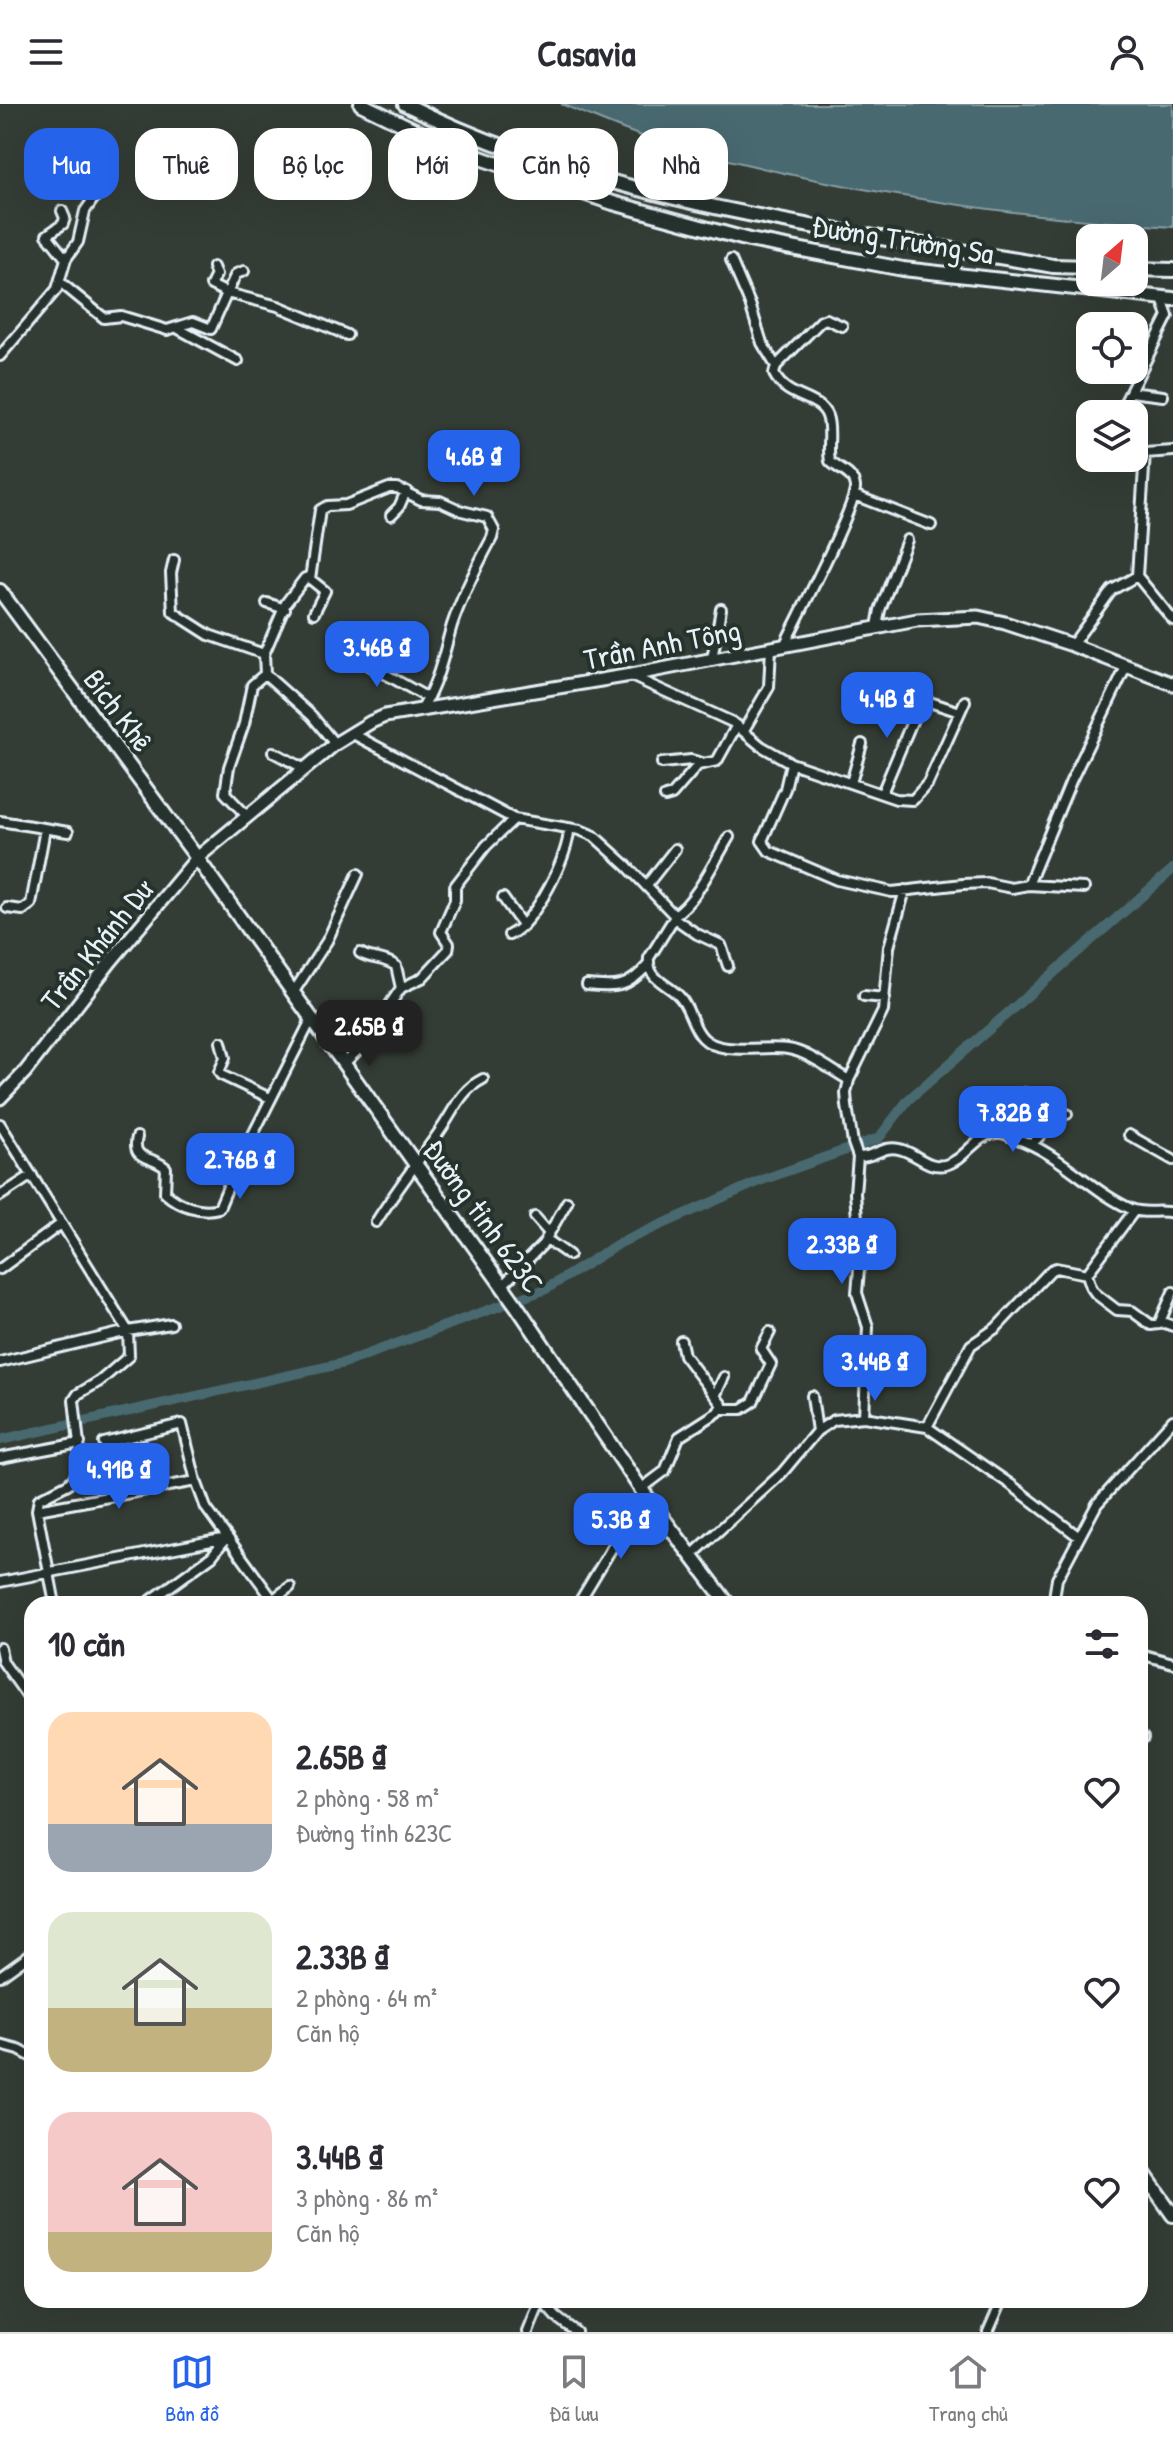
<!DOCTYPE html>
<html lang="vi">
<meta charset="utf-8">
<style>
:root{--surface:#fff;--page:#f7f7f7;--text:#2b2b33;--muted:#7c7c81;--line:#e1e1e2;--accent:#2563eb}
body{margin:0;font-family:"Patrick Hand",sans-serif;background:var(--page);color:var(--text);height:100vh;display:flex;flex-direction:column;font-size:30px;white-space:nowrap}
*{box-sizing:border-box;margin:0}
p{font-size:26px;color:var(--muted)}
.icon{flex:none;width:44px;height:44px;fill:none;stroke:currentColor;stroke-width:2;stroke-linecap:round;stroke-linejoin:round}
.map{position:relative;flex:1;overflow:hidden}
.side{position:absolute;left:24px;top:1492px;width:1124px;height:712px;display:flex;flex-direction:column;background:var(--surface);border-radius:24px;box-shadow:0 8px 32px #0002}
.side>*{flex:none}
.banner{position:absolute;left:24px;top:24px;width:1126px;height:72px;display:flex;gap:16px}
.needle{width:52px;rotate:28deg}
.fabs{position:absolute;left:1076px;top:120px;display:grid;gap:16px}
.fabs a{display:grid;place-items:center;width:72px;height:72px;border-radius:16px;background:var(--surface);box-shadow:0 8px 32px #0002;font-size:40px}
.price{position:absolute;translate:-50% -68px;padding:0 18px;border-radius:16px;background:var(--accent);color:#fff;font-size:26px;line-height:52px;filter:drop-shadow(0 2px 4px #0008)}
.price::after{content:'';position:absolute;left:50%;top:48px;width:24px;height:18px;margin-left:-12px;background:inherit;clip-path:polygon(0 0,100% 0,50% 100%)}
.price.selected{background:#222;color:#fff}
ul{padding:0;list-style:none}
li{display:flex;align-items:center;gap:24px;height:200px;padding:0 24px}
li span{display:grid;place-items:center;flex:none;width:224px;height:160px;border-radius:24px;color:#555}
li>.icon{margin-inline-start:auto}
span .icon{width:96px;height:96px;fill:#fffc;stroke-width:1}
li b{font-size:34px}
h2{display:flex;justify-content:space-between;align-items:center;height:96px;padding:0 24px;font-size:34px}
.tag{padding:0 28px;border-radius:24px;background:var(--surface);box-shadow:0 8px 32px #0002;font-size:28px;line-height:72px}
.tag.selected{background:var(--accent);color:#fff}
header{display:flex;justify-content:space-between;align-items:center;height:104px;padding:0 24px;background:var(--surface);font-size:36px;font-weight:800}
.menu{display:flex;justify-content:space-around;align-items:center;height:112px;border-top:2px solid var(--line);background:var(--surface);font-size:22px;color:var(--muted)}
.menu a{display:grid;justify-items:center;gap:4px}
.menu .selected{color:var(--accent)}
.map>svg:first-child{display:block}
</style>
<header><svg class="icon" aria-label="menu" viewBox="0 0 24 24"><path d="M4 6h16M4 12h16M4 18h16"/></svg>Casavia<svg class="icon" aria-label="person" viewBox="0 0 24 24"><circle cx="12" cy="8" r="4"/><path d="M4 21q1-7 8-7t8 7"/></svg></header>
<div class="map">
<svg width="1173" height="2228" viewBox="0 0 1173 2228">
<rect width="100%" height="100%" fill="#343d35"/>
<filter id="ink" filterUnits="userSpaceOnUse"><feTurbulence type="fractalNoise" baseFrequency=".0125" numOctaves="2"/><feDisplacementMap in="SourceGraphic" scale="16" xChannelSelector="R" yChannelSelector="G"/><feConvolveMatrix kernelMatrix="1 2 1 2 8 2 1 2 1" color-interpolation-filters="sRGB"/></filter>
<g filter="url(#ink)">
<path fill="#48696f" stroke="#889fa6" stroke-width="2" d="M 561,0 L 1173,0 L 1173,123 C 1002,112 829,85 663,39 C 628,29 594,13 561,0 Z"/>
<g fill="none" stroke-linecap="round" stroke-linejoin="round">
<path stroke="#48696f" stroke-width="10" d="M 0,1336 L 344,1259 L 546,1185 L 620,1139 L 762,1076 L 879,1034 L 908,996 L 1173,765"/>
<g stroke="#e8f1f8" stroke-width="14">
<path id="minor" d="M 62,107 L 65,114 L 63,120 L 47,131 L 66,155
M 731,156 L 750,200 L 762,239 L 776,262
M 213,163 L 216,171 L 211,181 L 227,189 L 236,170 L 244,167
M 60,178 L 104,214 L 121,212 L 167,226 L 193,218 L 211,225 L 227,189 L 278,202 L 347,231
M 177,224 L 238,257
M 0,252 L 57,185 L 66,155 L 78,138 L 85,107 L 101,84
M 1130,288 L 1163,292
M 1119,310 L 1168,212 L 1162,195
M 1145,349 L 1173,347
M 854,391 L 931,421
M 391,411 L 399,403 L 406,387
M 174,456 L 171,469 L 173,508 L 209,531 L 264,550
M 1137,472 L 1173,516
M 310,475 L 320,406 L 327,402 L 346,401 L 389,384 L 397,384 L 421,396 L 440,397 L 462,407 L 487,413 L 494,426 L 492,434 C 477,462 462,491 452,521 C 442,555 440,573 422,605
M 267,499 L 285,505
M 877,523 L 880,506 L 907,436
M 1072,541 L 1112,486 L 1137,472 L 1145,349 L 1134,345
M 784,542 C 796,516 856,403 855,383 C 854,369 838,366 830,357 C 827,343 832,325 827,312 C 819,291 787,296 774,270 L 776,262 L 821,217 L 826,215 L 842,222
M 342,546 L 428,594
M 712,555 L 721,505
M 265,570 L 312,612 L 335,640
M 631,572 L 732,618 L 761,642 L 791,659 L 785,685 L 762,737 L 769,747 L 837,776 L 892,788 L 963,780 L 987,779 L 1012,784 L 1028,781 L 1071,677 L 1126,563
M 899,588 L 960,608
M 744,626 L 769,583 L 771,544
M 353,630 L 514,715 L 580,726 L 594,732 L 626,761 L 674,811 L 674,814 L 649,854 C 647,875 666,879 678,891 C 690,902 691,922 703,934 C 720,952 765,941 788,945 C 808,948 831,966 849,976
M 273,648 L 305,665
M 662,659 L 691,656 L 702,659
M 791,659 L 896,695 L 913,696 L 928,679 L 965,597
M 851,679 L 862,640
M 882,689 L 921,596
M 665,693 L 672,691 L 698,661 L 717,657 L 737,621
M 247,712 L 225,689 L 229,663 L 244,620 L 252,581 L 265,570 L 264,550 L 286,499 L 305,474 L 310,475 L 325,487 L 314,509
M 0,717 L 68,728
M 1028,781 L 1084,784
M 646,782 L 675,745
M 503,794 L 523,822
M 7,804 L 23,806 L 31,800 L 45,725
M 674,811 C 695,800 716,754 729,733
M 674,814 L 697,830 L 721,841 L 728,862
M 509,831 C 534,821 570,750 569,724
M 360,849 C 371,856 384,853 396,862 L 401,884
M 587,881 C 617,884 628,884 648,861
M 293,889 L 327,837 L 358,770
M 864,892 L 885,894
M 221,938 L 225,954 L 219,968 L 221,971 L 270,994
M 344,960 L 361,943 L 401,884 L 422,874 L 448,846 L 449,840 L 441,828 L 455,796 L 455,782 L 486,742 L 514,715
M 982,1005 L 996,1029
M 0,1020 L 128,1227 L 129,1252 L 100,1277 L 78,1290 L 74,1296 L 82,1366 L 68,1380 L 39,1395 L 37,1406 L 55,1500
M 1000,1029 L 1024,989
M 1129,1031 L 1173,1056
M 137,1033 C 131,1057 151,1051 166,1064 L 165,1089 C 179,1102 201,1109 219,1104 L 235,1066 L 312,914
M 1032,1040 L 1058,1012 L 1067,1010
M 858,1053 C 874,1054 883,1041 899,1045 C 915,1048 927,1065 945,1061 C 966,1056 975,1030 997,1029 C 1003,1028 1009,1032 1015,1034 C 1062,1050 1089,1086 1131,1105 C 1145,1111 1159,1105 1173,1109
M 0,1092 L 32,1071
M 535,1113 L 549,1129
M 376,1118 C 396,1086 418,1058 439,1028 C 454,1008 459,987 483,975
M 546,1135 L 569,1151
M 0,1165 L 61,1120
M 1087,1170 L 1091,1183 L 1096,1190 L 1117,1206 L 1132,1207 L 1151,1221 L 1165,1219 L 1173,1222
M 502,1182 L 543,1140 L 567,1098
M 1159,1220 L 1173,1188
M 867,1241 L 899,1250
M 0,1258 L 128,1227 L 171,1220
M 715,1292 L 724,1273
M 812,1292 L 817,1327
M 721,1305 L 742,1305 L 753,1298 L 771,1260 L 761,1245 L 770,1228
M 864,1313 L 868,1223 L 857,1189 L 860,1153 L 855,1089 L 858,1053 L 853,1039 L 847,1002 L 846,989 L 849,976 L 883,907 L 889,843 L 905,786
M 927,1323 L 971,1241 L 996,1224 L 1051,1166 L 1056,1164 L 1087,1170 L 1134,1107
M 104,1339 L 182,1320 L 196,1377 L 206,1404 L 276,1500
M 0,1354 L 80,1339
M 641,1385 L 665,1367 L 679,1333 L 718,1308 L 722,1301 L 684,1251 L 681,1237
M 37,1406 L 196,1377
M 692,1451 L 782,1369 L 817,1327 L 834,1316 L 864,1313 L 927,1323 L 1010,1380 L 1079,1433
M 0,1478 L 227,1434
M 146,1500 L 212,1452 L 226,1434
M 267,1500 L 290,1483
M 578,1500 L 613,1442 L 659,1406
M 1053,1500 L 1057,1475 L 1097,1400 L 1173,1316
M 0,1544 L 3,1558 L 32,1599
M 1140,1550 L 1173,1559
M 1140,1633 L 1143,1634
M 0,1872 L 32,1849
M 0,1941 L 19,1946 L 32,1953
M 1140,2088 L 1154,2084
M 541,2196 L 556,2213 L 576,2228
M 528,2228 L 541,2196
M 988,2228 L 1002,2196"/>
</g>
<g stroke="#e8f1f8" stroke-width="17">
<path id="tertiary" d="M 0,994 L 25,968 L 111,857 L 197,754 L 335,640 L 371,618 L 385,612 L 631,571 L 917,516 L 978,513 L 1005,519 L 1072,541 L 1173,580"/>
</g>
<g stroke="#e8f1f8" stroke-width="18">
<path id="secondary" d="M 361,0 L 450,43 L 486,56 L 613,99 L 749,136 L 903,165 L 1173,195
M 405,0 C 606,100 834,125 1053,162 L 1090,163
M 1134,165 L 1173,166
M 0,487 L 197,754 L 516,1201 L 641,1385 L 728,1500
M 1140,2064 L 1173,2111"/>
</g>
<use href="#minor" stroke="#26332d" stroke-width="8"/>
<use href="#tertiary" stroke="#26332d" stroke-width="11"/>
<use href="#secondary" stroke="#26332d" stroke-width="12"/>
</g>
</g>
<g text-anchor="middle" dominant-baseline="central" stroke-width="8" stroke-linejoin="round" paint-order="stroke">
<g font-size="30" fill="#e8f1f8" stroke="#26332d">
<text transform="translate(903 135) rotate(9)">Đường Trường Sa</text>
<text transform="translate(662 540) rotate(-11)">Trần Anh Tông</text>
<text transform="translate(119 606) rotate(53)">Bích Khê</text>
<text transform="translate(96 841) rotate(-51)">Trần Khánh Dư</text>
<text transform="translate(484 1112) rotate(54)">Đường tỉnh 623C</text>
</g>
</g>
</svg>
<div class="fabs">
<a><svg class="needle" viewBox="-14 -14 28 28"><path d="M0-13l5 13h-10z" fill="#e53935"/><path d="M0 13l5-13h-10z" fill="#7c7c81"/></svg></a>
<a><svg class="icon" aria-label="locate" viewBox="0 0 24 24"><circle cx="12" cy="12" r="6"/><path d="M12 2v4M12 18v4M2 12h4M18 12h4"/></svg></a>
<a><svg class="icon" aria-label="layers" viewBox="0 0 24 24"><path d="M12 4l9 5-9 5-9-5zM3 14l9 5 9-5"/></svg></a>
</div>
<b class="price" style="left:474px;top:394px">4.6B ₫</b>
<b class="price" style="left:377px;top:585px">3.46B ₫</b>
<b class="price" style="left:887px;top:636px">4.4B ₫</b>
<b class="price selected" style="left:369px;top:964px">2.65B ₫</b>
<b class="price" style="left:1013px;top:1050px">7.82B ₫</b>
<b class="price" style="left:240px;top:1097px">2.76B ₫</b>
<b class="price" style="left:842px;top:1182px">2.33B ₫</b>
<b class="price" style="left:875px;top:1299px">3.44B ₫</b>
<b class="price" style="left:119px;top:1407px">4.91B ₫</b>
<b class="price" style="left:621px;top:1457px">5.3B ₫</b>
<div class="banner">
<a class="tag selected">Mua</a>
<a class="tag">Thuê</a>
<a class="tag">Bộ lọc</a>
<a class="tag">Mới</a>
<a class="tag">Căn hộ</a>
<a class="tag">Nhà</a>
</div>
<section class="side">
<h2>10 căn<svg class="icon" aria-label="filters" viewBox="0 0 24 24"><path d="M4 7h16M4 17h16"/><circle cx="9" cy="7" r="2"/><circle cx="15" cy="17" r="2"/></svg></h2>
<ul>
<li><span style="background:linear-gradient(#ffd9b3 70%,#9aa5b1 0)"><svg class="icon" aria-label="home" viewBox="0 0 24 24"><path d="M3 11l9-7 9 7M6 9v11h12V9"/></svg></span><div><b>2.65B ₫</b><p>2 phòng · 58 m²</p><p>Đường tỉnh 623C</p></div><svg class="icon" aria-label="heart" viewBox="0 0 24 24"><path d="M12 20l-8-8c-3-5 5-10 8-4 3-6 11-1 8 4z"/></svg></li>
<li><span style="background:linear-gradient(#dfe7d0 60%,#c2b280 0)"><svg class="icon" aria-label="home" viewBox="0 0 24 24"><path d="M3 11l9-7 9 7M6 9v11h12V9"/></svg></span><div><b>2.33B ₫</b><p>2 phòng · 64 m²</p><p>Căn hộ</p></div><svg class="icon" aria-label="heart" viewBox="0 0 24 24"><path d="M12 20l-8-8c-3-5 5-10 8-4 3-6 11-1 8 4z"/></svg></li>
<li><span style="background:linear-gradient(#f6c9c9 75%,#c2b280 0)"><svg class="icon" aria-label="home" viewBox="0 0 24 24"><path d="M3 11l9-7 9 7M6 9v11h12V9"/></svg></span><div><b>3.44B ₫</b><p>3 phòng · 86 m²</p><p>Căn hộ</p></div><svg class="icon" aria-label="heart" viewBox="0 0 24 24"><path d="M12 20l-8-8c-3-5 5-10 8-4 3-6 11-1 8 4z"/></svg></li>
</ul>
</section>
</div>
<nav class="menu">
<a class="selected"><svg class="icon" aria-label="map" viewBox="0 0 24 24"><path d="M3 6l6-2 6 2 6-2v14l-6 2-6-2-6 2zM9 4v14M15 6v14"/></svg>Bản đồ</a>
<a><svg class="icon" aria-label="saved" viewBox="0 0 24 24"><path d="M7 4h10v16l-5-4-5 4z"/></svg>Đã lưu</a>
<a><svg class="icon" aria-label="home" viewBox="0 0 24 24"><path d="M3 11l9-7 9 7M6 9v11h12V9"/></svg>Trang chủ</a>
</nav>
